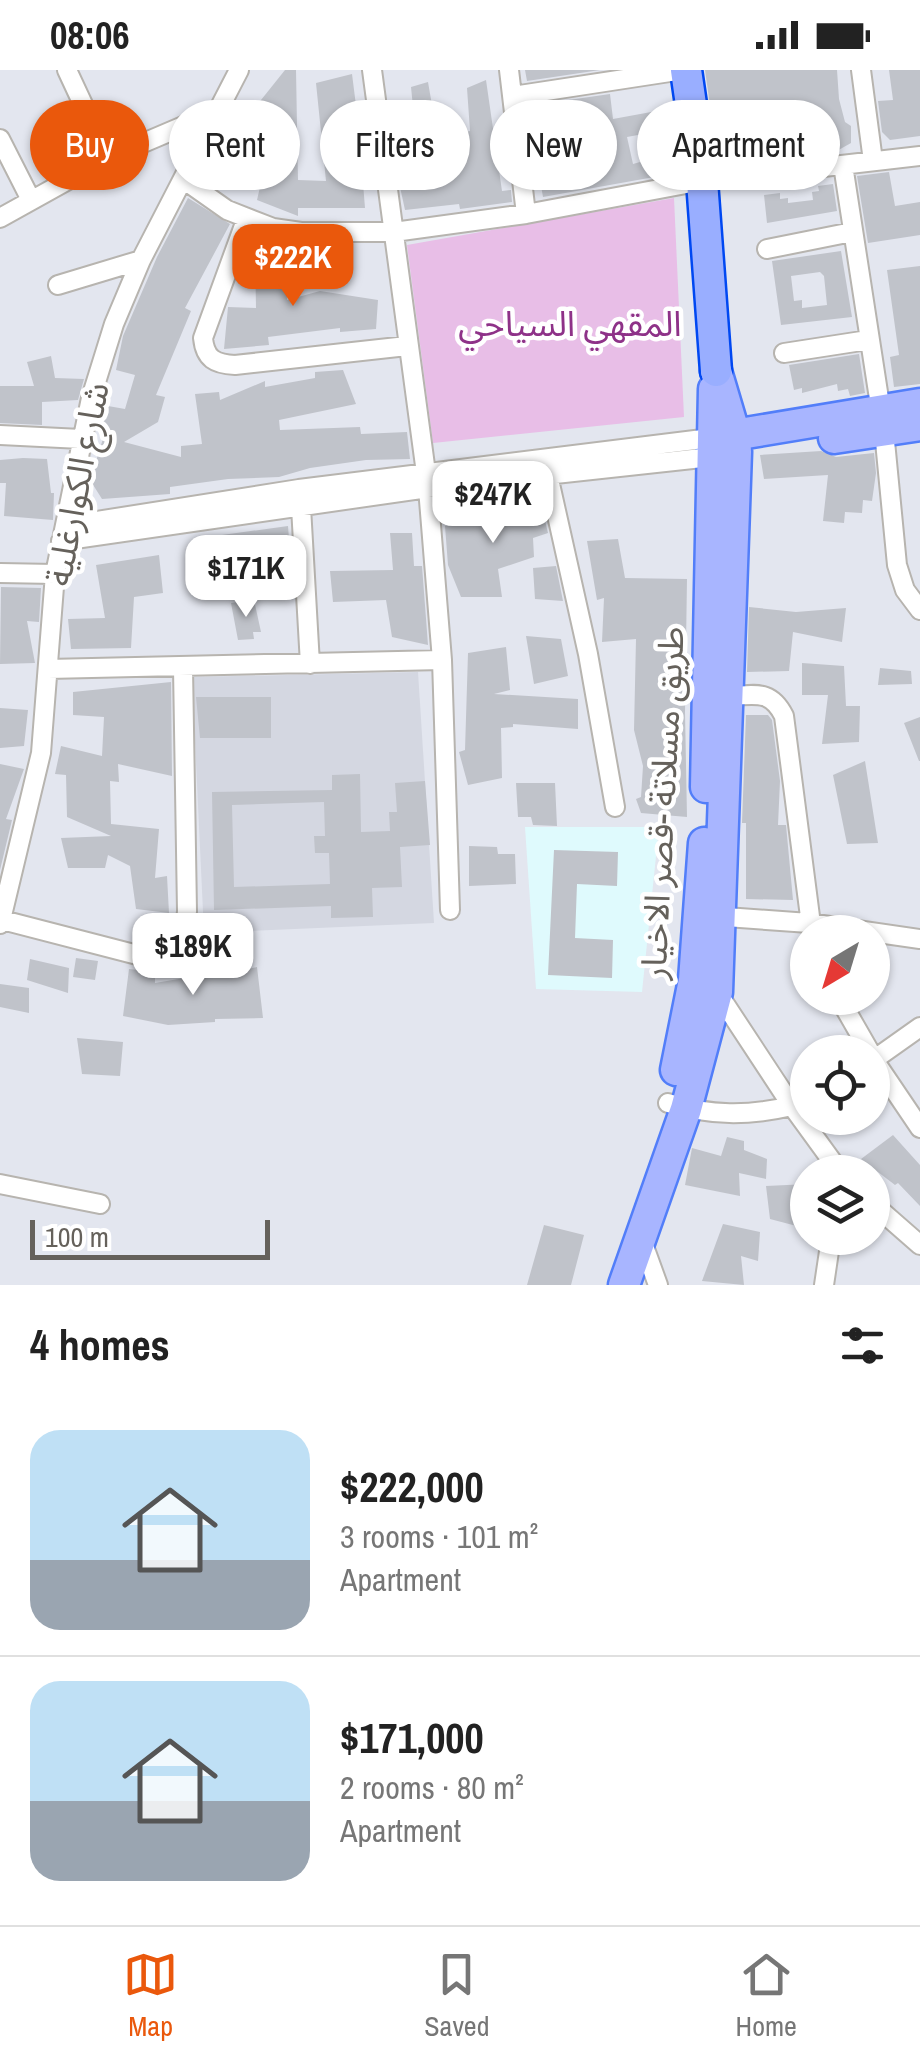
<!DOCTYPE html>
<meta charset="utf-8">
<style>
:root{--surface:#fff;--page:#f2f2f2;--text:#222;--muted:#767676;--line:#e0e0e0;--accent:#ea580c}
body{margin:0;font-family:"Archivo Narrow","Noto Sans Arabic",sans-serif;background:var(--page);color:var(--text);height:100vh;display:flex;flex-direction:column;font-size:38px;white-space:nowrap}
*{box-sizing:border-box;margin:0}
p{font-size:32px;color:var(--muted)}
.icon{flex:none;width:55px;height:55px;fill:none;stroke:currentColor;stroke-width:2;stroke-linecap:round;stroke-linejoin:round}
.map{position:relative;height:1215px;overflow:hidden}
.panel{display:flex;flex-direction:column;background:var(--surface);flex:1}
.panel>*{flex:none}
.hud{position:absolute;left:30px;top:30px;width:860px;height:90px;display:flex;gap:20px}
.needle{width:65px;rotate:218deg}
.controls{position:absolute;left:790px;top:845px;display:grid;gap:20px}
.controls a{display:grid;place-items:center;width:100px;height:100px;border-radius:50%;background:var(--surface);box-shadow:0 2px 8px #0004;font-size:50px}
.scale{position:absolute;left:30px;bottom:25px;width:240px;box-sizing:border-box;padding-left:10px;border:5px solid #65615b;border-top:0;font-size:28px;line-height:35px;white-space:nowrap;color:#65615b;-webkit-text-stroke:8px #fff;paint-order:stroke}
.price{position:absolute;translate:-50% -85px;padding:0 22px;border-radius:20px;background:#fff;color:#222;font-size:32px;line-height:65px;filter:drop-shadow(0 2px 5px #0008)}
.price::after{content:'';position:absolute;left:50%;top:60px;width:30px;height:22px;margin-left:-15px;background:inherit;clip-path:polygon(0 0,100% 0,50% 100%)}
.price.active{background:var(--accent);color:#fff}
ul{padding:0;list-style:none}
li{display:flex;align-items:center;gap:30px;height:250px;padding:0 30px}
li+li{border-top:2px solid var(--line)}
li span{display:grid;place-items:center;flex:none;width:280px;height:200px;border-radius:30px;color:#555}
li>.icon{margin-inline-start:auto}
span .icon{width:120px;height:120px;fill:#fffc;stroke-width:1}
li b{font-size:42px}
h2{display:flex;justify-content:space-between;align-items:center;height:120px;padding:0 30px;font-size:42px}
.chip{padding:0 35px;border-radius:45px;background:var(--surface);box-shadow:0 2px 8px #0004;font-size:35px;line-height:90px}
.chip.active{background:var(--accent);color:#fff}
.status{display:flex;justify-content:space-between;align-items:center;height:70px;padding:0 50px;background:var(--surface);direction:ltr}
.status svg{height:28px;fill:currentColor}
.tabs{display:flex;justify-content:space-around;align-items:center;height:140px;border-top:2px solid var(--line);background:var(--surface);font-size:28px;color:var(--muted)}
.tabs a{display:grid;justify-items:center;gap:5px}
.tabs .active{color:var(--accent)}
.map>svg:first-child{display:block}
</style>
<div class="status"><b>08:06</b><svg viewBox="0 0 49 12"><path d="M0 12V9h3v3zM5 12V6h3v6zM10 12V3h3v9zM15 12V0h3v12zM26 1h20v11H26zM47 4h2v5h-2z"/></svg></div>
<div class="map">
<svg width="920" height="1215" viewBox="0 0 920 1215">
<rect width="100%" height="100%" fill="#e3e6ef"/>
<path fill="#d4d7e1" d="M 418,602 L 434,853 L 204,863 L 192,607 Z"/>
<path fill="#dffafd" d="M 525,757 L 659,757 L 642,922 L 536,919 Z"/>
<path fill="#e8bee7" d="M 674,128 L 684,347 L 433,373 L 407,175 Z"/>
<path fill="#c0c3ca" fill-rule="evenodd" d="M 285,0 L 296,0 L 298,110 L 326,111 L 316,13 L 352,4 L 361,75 L 358,113 L 363,113 L 365,138 L 298,138 L 298,146 L 257,130 L 276,48 L 253,40 Z
M 525,0 L 600,0 L 527,11 Z
M 705,0 L 837,0 L 839,29 L 845,52 L 851,56 L 851,73 L 835,82 L 797,78 L 757,90 L 718,92 Z
M 889,0 L 920,0 L 920,66 L 890,70 L 882,62 L 878,31 L 893,30 Z
M 486,10 L 502,121 L 511,120 L 512,132 L 460,139 L 459,134 L 405,140 L 400,117 L 421,117 L 411,17 L 428,12 L 438,70 L 470,61 L 467,18 Z
M 610,24 L 613,49 L 662,40 L 663,60 L 676,60 L 682,102 L 543,127 L 527,36 ZM 654,62 L 654,88 L 633,94 L 627,67 Z
M 889,102 L 895,136 L 920,132 L 920,165 L 868,173 L 857,106 Z
M 833,114 L 837,141 L 767,153 L 764,125 L 780,123 L 780,129 L 788,128 L 788,133 L 813,130 L 812,122 L 819,121 L 818,116 Z
M 188,128 L 230,154 L 185,238 L 191,241 L 156,325 L 165,327 L 158,352 L 124,372 L 181,387 L 181,376 L 202,374 L 195,324 L 219,322 L 220,330 L 265,311 L 265,317 L 315,308 L 315,302 L 343,300 L 356,334 L 279,350 L 280,360 L 360,357 L 361,364 L 407,362 L 410,389 L 366,390 L 310,398 L 279,407 L 228,409 L 170,417 L 170,424 L 102,429 L 90,410 L 107,356 L 103,352 L 108,336 L 125,339 L 135,305 L 116,300 L 123,266 L 157,187 Z
M 841,181 L 852,247 L 781,255 L 772,191 ZM 820,202 L 824,206 L 827,235 L 802,238 L 802,230 L 794,231 L 791,206 Z
M 255,182 L 287,183 L 287,212 L 279,216 L 287,217 L 287,230 L 320,221 L 378,230 L 376,259 L 340,262 L 340,258 L 268,267 L 269,275 L 224,279 L 228,237 L 256,238 Z
M 920,196 L 920,314 L 894,317 L 890,287 L 899,285 L 887,200 Z
M 859,284 L 865,323 L 850,326 L 848,319 L 838,321 L 837,314 L 802,323 L 802,318 L 794,320 L 789,295 Z
M 51,286 L 55,308 L 84,309 L 78,330 L 42,332 L 42,355 L 0,353 L 0,316 L 34,316 L 27,292 Z
M 821,381 L 836,387 L 874,383 L 876,403 L 872,431 L 863,430 L 862,443 L 845,442 L 844,453 L 823,451 L 828,405 L 764,409 L 760,385 Z
M 23,388 L 47,389 L 51,423 L 54,423 L 53,450 L 4,446 L 6,413 L 0,413 L 0,390 Z
M 525,424 L 530,441 L 541,434 L 548,463 L 533,468 L 534,487 L 498,499 L 502,527 L 461,527 L 448,495 L 445,456 L 499,452 L 494,430 Z
M 288,456 L 292,506 L 250,513 L 247,499 L 229,502 L 222,465 Z
M 390,463 L 412,463 L 414,496 L 422,496 L 428,575 L 392,567 L 386,530 L 333,532 L 330,501 L 393,500 Z
M 618,469 L 625,508 L 687,509 L 685,642 L 687,747 L 641,743 L 636,729 L 641,727 L 643,696 L 634,660 L 636,569 L 602,572 L 604,528 L 597,530 L 587,471 Z
M 159,485 L 163,523 L 134,527 L 131,578 L 71,579 L 68,549 L 105,548 L 96,495 Z
M 556,496 L 563,531 L 535,529 L 533,498 Z
M 1,517 L 41,518 L 39,552 L 27,551 L 35,593 L 0,594 Z
M 254,530 L 261,562 L 253,562 L 254,569 L 238,570 L 231,533 Z
M 749,537 L 796,542 L 846,538 L 842,572 L 793,562 L 789,601 L 747,602 Z
M 526,566 L 561,569 L 568,606 L 534,614 Z
M 506,577 L 510,620 L 494,624 L 578,629 L 578,659 L 513,654 L 513,657 L 501,658 L 502,708 L 468,715 L 459,682 L 465,680 L 468,583 Z
M 802,593 L 844,596 L 846,636 L 860,636 L 859,672 L 822,674 L 828,625 L 802,625 Z
M 880,598 L 911,601 L 912,614 L 878,615 Z
M 171,612 L 172,706 L 118,694 L 119,712 L 110,711 L 111,754 L 159,759 L 155,808 L 167,806 L 169,843 L 136,839 L 130,796 L 108,785 L 105,798 L 68,798 L 61,768 L 111,766 L 67,747 L 66,705 L 55,704 L 61,676 L 102,686 L 104,647 L 73,645 L 73,622 Z
M 196,627 L 271,627 L 271,668 L 200,668 Z
M 0,638 L 28,640 L 24,676 L 0,678 Z
M 746,645 L 768,645 L 772,650 L 780,711 L 778,755 L 786,755 L 793,830 L 746,829 L 746,753 L 742,753 Z
M 920,647 L 920,691 L 919,691 L 904,653 Z
M 865,691 L 878,773 L 847,774 L 833,705 Z
M 0,694 L 24,699 L 6,749 L 12,750 L 0,800 Z
M 360,704 L 361,762 L 390,761 L 389,742 L 397,742 L 395,713 L 425,711 L 430,775 L 400,777 L 402,817 L 372,818 L 373,847 L 331,848 L 331,836 L 214,840 L 212,722 L 332,720 L 332,705 ZM 324,732 L 325,766 L 314,766 L 315,783 L 329,783 L 330,814 L 234,817 L 232,735 Z
M 516,713 L 555,713 L 557,756 L 533,755 L 531,747 L 518,747 Z
M 469,776 L 497,777 L 498,784 L 515,784 L 516,814 L 469,816 Z
M 554,780 L 618,782 L 617,816 L 577,814 L 575,868 L 613,870 L 612,908 L 548,905 Z
M 76,888 L 98,891 L 95,910 L 73,907 Z
M 30,889 L 69,898 L 68,923 L 27,910 Z
M 257,897 L 263,948 L 215,949 L 215,952 L 168,955 L 123,946 L 129,899 L 155,902 L 155,913 L 208,904 L 209,907 Z
M 0,914 L 29,918 L 29,943 L 0,937 Z
M 77,968 L 123,972 L 120,1006 L 82,1004 Z
M 893,1065 L 920,1095 L 920,1136 L 898,1113 L 895,1115 L 861,1089 Z
M 727,1067 L 744,1071 L 744,1080 L 767,1089 L 766,1109 L 739,1103 L 740,1126 L 685,1115 L 692,1078 L 721,1086 Z
M 808,1114 L 808,1159 L 770,1149 L 766,1116 Z
M 723,1154 L 760,1162 L 758,1191 L 741,1186 L 744,1215 L 702,1211 Z
M 544,1155 L 584,1165 L 571,1215 L 527,1215 Z"/>
<g fill="none" stroke-linecap="round" stroke-linejoin="round">
<g stroke="#b7b4af" stroke-width="22">
<path id="minor" d="M 67,0 L 108,88
M 372,0 L 428,418 L 442,590 L 450,840
M 509,0 L 526,144
M 861,0 L 873,91
M 513,26 L 683,0
M 0,69 L 31,130
M 843,95 L 884,361 L 897,495 L 905,520 L 920,540
M 183,109 L 227,140 L 273,158 L 301,162 L 394,162 L 526,144 L 702,111 L 920,86
M 0,148 L 108,88 L 216,42
M 246,150 L 203,268 C 205,289 215,294 235,295 L 407,276
M 767,179 L 852,162
M 58,215 L 141,190
M 784,283 L 868,270
M 0,365 L 81,369
M 548,405 L 588,584 L 615,737
M 301,437 L 310,594
M 65,456 L 299,419 L 711,368
M 61,471 L 428,418 L 711,387
M 0,503 L 55,504
M 48,599 L 442,590
M 723,626 C 751,627 769,616 784,646 L 812,862
M 712,846 L 809,853 L 920,869
M 2,850 L 153,889 L 179,878 L 185,863 L 187,841 L 183,598
M 0,854 L 41,683 L 55,504 L 91,328 L 114,254 L 141,190 L 239,0
M 839,928 L 870,982
M 872,987 L 920,1058
M 872,991 L 920,957
M 808,1027 L 792,1036 L 840,1102
M 668,1033 C 711,1046 748,1046 792,1036 L 717,922
M 0,1114 L 100,1134
M 872,1133 L 920,1175
M 641,1168 L 658,1215
M 824,1215 L 831,1168"/>
</g>
<g stroke="#527ef9" stroke-width="35">
<path id="primary" d="M 716,368 L 920,334
M 834,368 L 920,355
M 706,717 L 714,319
M 676,1000 L 694,910 L 704,773
M 624,1215 L 686,1039 L 717,922 L 736,382 L 735,365 L 716,301"/>
</g>
<g stroke="#0048f2" stroke-width="35">
<path id="trunk" d="M 686,0 L 702,111 L 716,301"/>
</g>
<use href="#minor" stroke="#fff" stroke-width="18"/>
<use href="#primary" stroke="#a8b5ff" stroke-width="30"/>
<use href="#trunk" stroke="#99aeff" stroke-width="30"/>
</g>
<g text-anchor="middle" dominant-baseline="central" stroke-width="9" stroke-linejoin="round" paint-order="stroke">
<g font-size="35" fill="#8e3288" stroke="#fff">
<text x="570" y="253">المقهي السياحي</text>
</g>
<g font-size="35" fill="#65615b" stroke="#fff">
<text transform="translate(77 414) rotate(-79)">شارع الكوارغلية</text>
<text transform="translate(662 733) rotate(-87)">طريق مسلاتة -قصر الاخيار</text>
</g>
</g>
</svg>
<div class="controls">
<a><svg class="needle" viewBox="-14 -14 28 28"><path d="M0-13l5 13h-10z" fill="#e53935"/><path d="M0 13l5-13h-10z" fill="#767676"/></svg></a>
<a><svg class="icon" aria-label="locate" viewBox="0 0 24 24"><circle cx="12" cy="12" r="6"/><path d="M12 2v4M12 18v4M2 12h4M18 12h4"/></svg></a>
<a><svg class="icon" aria-label="layers" viewBox="0 0 24 24"><path d="M12 4l9 5-9 5-9-5zM3 14l9 5 9-5"/></svg></a>
</div>
<div class="scale">100 m</div>
<b class="price active" style="left:293px;top:239px">$222K</b>
<b class="price" style="left:493px;top:476px">$247K</b>
<b class="price" style="left:246px;top:550px">$171K</b>
<b class="price" style="left:193px;top:928px">$189K</b>
<div class="hud">
<a class="chip active">Buy</a>
<a class="chip">Rent</a>
<a class="chip">Filters</a>
<a class="chip">New</a>
<a class="chip">Apartment</a>
</div>
</div>
<section class="panel">
<h2>4 homes<svg class="icon" aria-label="filters" viewBox="0 0 24 24"><path d="M4 7h16M4 17h16"/><circle cx="9" cy="7" r="2"/><circle cx="15" cy="17" r="2"/></svg></h2>
<ul>
<li><span style="background:linear-gradient(#bfe0f5 65%,#9aa5b1 0)"><svg class="icon" aria-label="home" viewBox="0 0 24 24"><path d="M3 11l9-7 9 7M6 9v11h12V9"/></svg></span><div><b>$222,000</b><p>3 rooms · 101 m²</p><p>Apartment</p></div></li>
<li><span style="background:linear-gradient(#bfe0f5 60%,#9aa5b1 0)"><svg class="icon" aria-label="home" viewBox="0 0 24 24"><path d="M3 11l9-7 9 7M6 9v11h12V9"/></svg></span><div><b>$171,000</b><p>2 rooms · 80 m²</p><p>Apartment</p></div></li>
</ul>
</section>
<nav class="tabs">
<a class="active"><svg class="icon" aria-label="map" viewBox="0 0 24 24"><path d="M3 6l6-2 6 2 6-2v14l-6 2-6-2-6 2zM9 4v14M15 6v14"/></svg>Map</a>
<a><svg class="icon" aria-label="saved" viewBox="0 0 24 24"><path d="M7 4h10v16l-5-4-5 4z"/></svg>Saved</a>
<a><svg class="icon" aria-label="home" viewBox="0 0 24 24"><path d="M3 11l9-7 9 7M6 9v11h12V9"/></svg>Home</a>
</nav>
